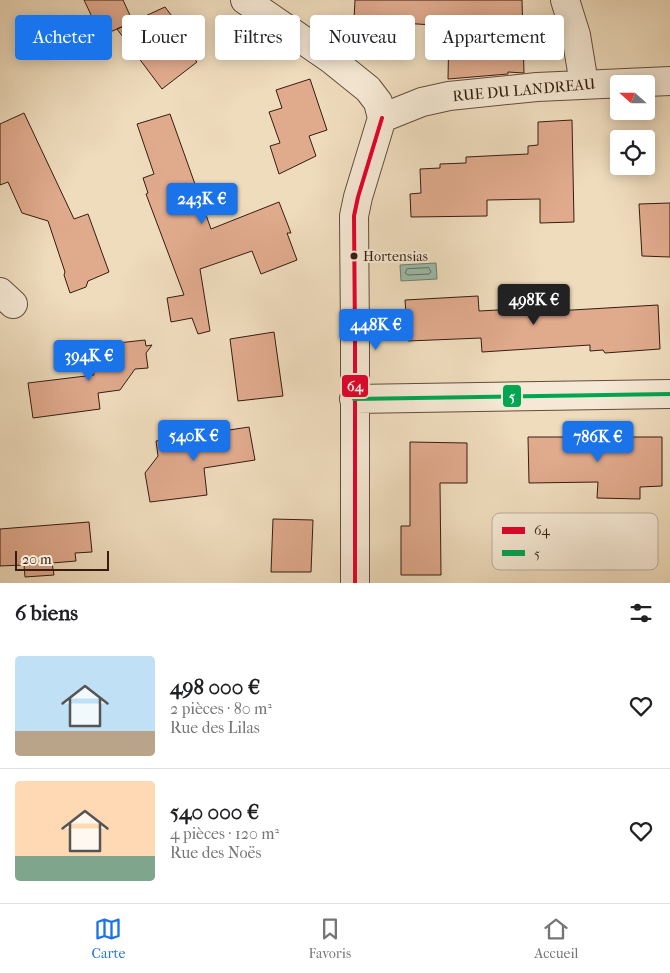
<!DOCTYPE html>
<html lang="fr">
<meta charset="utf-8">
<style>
:root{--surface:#fff;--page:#f2f2f2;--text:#202124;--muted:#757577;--line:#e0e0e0;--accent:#1a73e8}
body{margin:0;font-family:"IM FELL French Canon",serif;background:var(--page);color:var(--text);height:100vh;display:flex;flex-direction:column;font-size:19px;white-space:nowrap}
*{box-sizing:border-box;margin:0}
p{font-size:16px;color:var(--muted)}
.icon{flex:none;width:28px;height:28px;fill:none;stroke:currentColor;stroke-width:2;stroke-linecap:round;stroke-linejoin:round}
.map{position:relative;height:583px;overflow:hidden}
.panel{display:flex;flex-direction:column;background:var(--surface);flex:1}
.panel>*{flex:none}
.hud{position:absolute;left:15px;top:15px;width:640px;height:45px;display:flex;gap:10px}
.needle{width:32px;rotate:291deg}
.controls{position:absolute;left:610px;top:75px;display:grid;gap:10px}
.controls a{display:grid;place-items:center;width:45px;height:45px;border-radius:5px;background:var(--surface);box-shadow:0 2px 12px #0003;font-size:25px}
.scale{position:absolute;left:15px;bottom:12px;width:94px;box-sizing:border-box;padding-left:5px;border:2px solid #361c11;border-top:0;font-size:14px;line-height:18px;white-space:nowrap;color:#361c11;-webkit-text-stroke:4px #f5e8d4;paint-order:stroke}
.price{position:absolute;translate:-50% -42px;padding:0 11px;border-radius:5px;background:var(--accent);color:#fff;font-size:16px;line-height:32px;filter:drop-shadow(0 1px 2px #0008)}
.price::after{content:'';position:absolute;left:50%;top:30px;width:15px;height:11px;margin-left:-8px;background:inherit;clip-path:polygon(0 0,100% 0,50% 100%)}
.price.active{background:#222;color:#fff}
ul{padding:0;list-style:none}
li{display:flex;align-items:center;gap:15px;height:125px;padding:0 15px}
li+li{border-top:1px solid var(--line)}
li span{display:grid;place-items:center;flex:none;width:140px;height:100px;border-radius:5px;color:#555}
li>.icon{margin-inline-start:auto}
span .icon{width:60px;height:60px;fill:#fffc;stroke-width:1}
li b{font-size:21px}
h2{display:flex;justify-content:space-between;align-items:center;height:60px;padding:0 15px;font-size:21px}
.tag{padding:0 18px;border-radius:5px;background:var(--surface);box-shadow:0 2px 12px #0003;font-size:18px;line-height:45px}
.tag.active{background:var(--accent);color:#fff}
.tab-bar{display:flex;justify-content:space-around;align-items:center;height:70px;border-top:1px solid var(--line);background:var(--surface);font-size:14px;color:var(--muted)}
.tab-bar a{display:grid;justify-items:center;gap:2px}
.tab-bar .active{color:var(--accent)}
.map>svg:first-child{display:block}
</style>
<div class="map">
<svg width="670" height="583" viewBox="0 0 670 583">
<rect width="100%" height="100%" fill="#efdcbd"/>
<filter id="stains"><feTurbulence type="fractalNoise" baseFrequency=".004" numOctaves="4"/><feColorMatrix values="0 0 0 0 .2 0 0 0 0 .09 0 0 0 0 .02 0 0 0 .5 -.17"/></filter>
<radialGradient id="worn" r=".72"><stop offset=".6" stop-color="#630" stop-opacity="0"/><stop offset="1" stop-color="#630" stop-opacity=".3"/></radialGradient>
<path fill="#9bbcac" stroke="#737c6e" d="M 436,263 L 437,279 L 401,281 L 400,265 Z"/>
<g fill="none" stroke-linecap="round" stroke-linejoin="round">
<path stroke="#686c5e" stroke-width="1" d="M 429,268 L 431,272 L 429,274 L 408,275 L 405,273 L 407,269 Z"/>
</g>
<path fill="#e0aa8d" stroke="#361c11" d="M 84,0 L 123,0 L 133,22 L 101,36 Z
M 355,0 L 522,0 L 524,73 L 508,72 L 508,74 L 448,79 L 449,26 L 354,20 Z
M 165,7 L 188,37 L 181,42 L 197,62 L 162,89 L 117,29 Z
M 310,79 L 327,130 L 309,136 L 316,156 L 279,174 L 270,146 L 280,143 L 269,112 L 282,108 L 276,90 Z
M 24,113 L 74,219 L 88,214 L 109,272 L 88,281 L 86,287 L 70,293 L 64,275 L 65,272 L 48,221 L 22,213 L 8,182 L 0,185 L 0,124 Z
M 170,114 L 211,229 L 279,202 L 291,233 L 287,233 L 297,260 L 261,274 L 252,251 L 200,269 L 210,331 L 198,334 L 192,318 L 171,322 L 167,298 L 184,295 L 146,194 L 148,193 L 143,178 L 154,174 L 137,124 Z
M 572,120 L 574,222 L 540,223 L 540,199 L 487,200 L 487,216 L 411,217 L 410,194 L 421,193 L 420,169 L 440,168 L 440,164 L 466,163 L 466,157 L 528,154 L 528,146 L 538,145 L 538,122 Z
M 670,203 L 670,257 L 642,256 L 639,204 Z
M 478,296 L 479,311 L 555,307 L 555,311 L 658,305 L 660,349 L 605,353 L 603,350 L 590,351 L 590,345 L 482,352 L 481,338 L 408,341 L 405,300 Z
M 274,332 L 283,396 L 238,401 L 230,339 Z
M 145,340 L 146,346 L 152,345 L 146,353 L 148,368 L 135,369 L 120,390 L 98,393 L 100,409 L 33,418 L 28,383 L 94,375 L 91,354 L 118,350 L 118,343 Z
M 249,427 L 255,460 L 204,468 L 207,495 L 150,502 L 145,473 L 158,456 L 156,441 Z
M 528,437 L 662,437 L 662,486 L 640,487 L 640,499 L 597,498 L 598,482 L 529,483 Z
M 410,442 L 467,443 L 467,483 L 440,483 L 441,575 L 401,575 L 401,526 L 410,526 Z
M 273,519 L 313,520 L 311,572 L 271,572 Z
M 89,522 L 92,552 L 75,553 L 76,561 L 52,563 L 54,575 L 25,577 L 24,565 L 0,566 L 0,529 Z"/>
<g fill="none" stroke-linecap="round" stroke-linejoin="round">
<g stroke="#644c3c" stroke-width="30">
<path id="minor" d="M 245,0 L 332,60 L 368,89 L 378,102 L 382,118
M 565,0 L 576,35 L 584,84
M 382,118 L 422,102 L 449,96 L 537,87 L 670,81
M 0,292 L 13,304
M 354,399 L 670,394
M 355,583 L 355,337 L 354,216 L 358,197 L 382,118"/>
</g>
<use href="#minor" stroke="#f5e8d4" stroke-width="28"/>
<g stroke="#f5e8d4" stroke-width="8">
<path id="bus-1" d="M 355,583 L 355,337 L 354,216 L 358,197 L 382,118"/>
</g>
<g stroke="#f5e8d4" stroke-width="8">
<path id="bus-2" d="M 354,399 L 670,394"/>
</g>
<use href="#bus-1" stroke="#e4002b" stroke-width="4"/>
<use href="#bus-2" stroke="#00a651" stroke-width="4"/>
</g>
<circle fill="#361c11" stroke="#f5e8d4" stroke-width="2" cx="354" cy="256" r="4.5"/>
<g text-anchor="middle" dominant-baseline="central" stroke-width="4" stroke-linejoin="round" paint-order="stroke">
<g font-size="14" fill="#361c11" stroke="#f5e8d4" text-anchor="start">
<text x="363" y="256">Hortensias</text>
</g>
<g font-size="15" fill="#361c11" stroke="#f5e8d4">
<text transform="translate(524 90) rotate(-5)">RUE DU LANDREAU</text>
</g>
</g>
<rect x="492" y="513" width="166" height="57" rx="8" fill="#f5e8d4" stroke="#bcab9a" stroke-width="1"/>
<rect x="502" y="527" width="23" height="7" fill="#e4002b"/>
<rect x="502" y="550" width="23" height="6" fill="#00a651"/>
<g font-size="14" fill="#361c11">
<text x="534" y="535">64</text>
<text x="534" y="558">5</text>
</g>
<g stroke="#f5e8d4" stroke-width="2">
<rect x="341" y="374" width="28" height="24" rx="5" fill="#e4002b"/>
<rect x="502" y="384" width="20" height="24" rx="5" fill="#00a651"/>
</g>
<g font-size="14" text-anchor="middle" font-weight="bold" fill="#fff">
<text x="355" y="391">64</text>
<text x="512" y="401">5</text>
</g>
<rect width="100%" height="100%" filter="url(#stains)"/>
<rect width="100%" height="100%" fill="url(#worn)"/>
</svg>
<div class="controls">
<a><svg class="needle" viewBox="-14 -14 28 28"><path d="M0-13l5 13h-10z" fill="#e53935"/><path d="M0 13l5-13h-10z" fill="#757577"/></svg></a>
<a><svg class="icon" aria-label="locate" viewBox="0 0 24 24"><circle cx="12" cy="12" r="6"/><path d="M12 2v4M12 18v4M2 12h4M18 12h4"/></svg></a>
</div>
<div class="scale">20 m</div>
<b class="price" style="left:202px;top:225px">243K €</b>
<b class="price active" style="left:534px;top:326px">498K €</b>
<b class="price" style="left:376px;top:351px">448K €</b>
<b class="price" style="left:89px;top:382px">394K €</b>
<b class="price" style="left:194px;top:462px">540K €</b>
<b class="price" style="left:598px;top:463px">786K €</b>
<div class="hud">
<a class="tag active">Acheter</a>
<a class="tag">Louer</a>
<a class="tag">Filtres</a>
<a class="tag">Nouveau</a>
<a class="tag">Appartement</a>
</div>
</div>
<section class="panel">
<h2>6 biens<svg class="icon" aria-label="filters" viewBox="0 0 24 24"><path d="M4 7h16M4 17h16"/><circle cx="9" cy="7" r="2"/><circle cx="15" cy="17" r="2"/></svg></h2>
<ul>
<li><span style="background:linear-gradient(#bfe0f5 75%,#b9a48a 0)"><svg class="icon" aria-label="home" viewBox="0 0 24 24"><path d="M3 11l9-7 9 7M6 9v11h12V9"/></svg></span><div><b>498 000 €</b><p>2 pièces · 80 m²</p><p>Rue des Lilas</p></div><svg class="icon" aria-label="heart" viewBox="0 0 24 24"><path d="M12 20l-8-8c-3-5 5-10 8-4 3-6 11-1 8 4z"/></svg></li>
<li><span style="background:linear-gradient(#ffd9b3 75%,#7fa58c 0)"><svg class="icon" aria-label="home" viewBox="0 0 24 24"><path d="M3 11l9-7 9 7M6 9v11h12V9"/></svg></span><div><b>540 000 €</b><p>4 pièces · 120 m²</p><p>Rue des Noës</p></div><svg class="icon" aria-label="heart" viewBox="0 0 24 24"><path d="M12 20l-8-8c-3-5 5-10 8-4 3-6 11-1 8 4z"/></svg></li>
</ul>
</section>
<nav class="tab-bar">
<a class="active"><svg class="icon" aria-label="map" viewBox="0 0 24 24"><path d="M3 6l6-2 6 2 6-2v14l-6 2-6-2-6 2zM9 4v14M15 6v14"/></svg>Carte</a>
<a><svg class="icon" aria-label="saved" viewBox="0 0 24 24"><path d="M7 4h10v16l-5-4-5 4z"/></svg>Favoris</a>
<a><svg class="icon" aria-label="home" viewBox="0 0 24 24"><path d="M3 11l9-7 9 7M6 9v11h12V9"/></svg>Accueil</a>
</nav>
